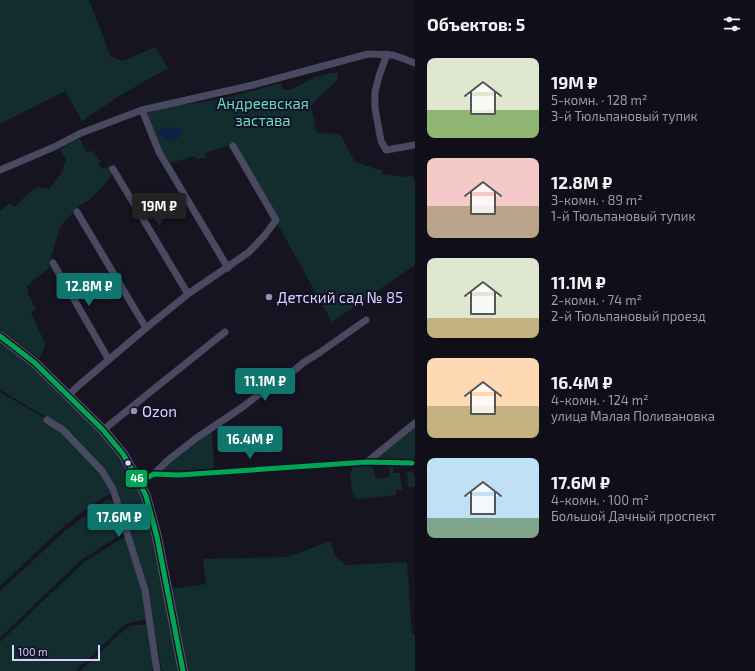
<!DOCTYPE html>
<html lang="ru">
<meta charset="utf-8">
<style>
:root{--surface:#100f19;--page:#191822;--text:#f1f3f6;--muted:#9c9ca2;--accent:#0f766e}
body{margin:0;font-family:"Exo 2",sans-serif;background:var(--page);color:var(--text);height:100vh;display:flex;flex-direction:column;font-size:15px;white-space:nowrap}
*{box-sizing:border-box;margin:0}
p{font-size:13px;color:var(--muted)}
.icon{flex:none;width:22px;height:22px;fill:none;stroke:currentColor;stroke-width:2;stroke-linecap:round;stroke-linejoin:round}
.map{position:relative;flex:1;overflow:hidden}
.side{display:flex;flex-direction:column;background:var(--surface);width:340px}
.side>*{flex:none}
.scale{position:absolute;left:12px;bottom:10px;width:88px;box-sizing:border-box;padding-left:4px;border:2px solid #d9d4ff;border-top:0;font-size:11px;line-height:14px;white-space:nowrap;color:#d9d4ff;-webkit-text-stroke:3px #130f26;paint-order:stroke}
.price{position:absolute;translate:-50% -34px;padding:0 9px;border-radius:4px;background:var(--accent);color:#fff;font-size:13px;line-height:26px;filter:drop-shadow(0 1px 2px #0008)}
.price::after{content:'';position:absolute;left:50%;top:24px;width:12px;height:9px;margin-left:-6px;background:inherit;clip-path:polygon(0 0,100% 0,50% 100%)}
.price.active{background:#222;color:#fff}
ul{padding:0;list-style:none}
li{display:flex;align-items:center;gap:12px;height:100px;padding:0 12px}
li span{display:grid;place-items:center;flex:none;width:112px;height:80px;border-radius:8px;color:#555}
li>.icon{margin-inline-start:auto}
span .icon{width:48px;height:48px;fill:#fffc;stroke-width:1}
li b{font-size:17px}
h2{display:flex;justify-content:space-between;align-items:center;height:48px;padding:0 12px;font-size:17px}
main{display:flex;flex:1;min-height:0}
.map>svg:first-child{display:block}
</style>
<main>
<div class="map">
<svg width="415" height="671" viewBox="0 0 415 671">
<rect width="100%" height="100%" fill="#161421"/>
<path fill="#132c2d" d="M 0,0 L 89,0 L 111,57 L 123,61 L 155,47 L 168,68 L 126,92 L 82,121 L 65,91 L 0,124 Z
M 331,73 L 338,73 L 338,80 L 323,93 L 311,106 L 317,133 L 340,134 L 355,162 L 383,171 L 382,174 L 406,177 L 412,176 L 415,181 L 415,265 L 332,322 L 244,164 L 235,143 L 205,153 L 206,158 L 196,159 L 194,156 L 171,163 L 160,148 L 147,115 L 148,113 L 171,106 L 221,99 L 281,83 L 283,90 L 290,90 L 316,77 Z
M 79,138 L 87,152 L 93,151 L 101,162 L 98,164 L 102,169 L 111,165 L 112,174 L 103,186 L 90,199 L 79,206 L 60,227 L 50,261 L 49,268 L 27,286 L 28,294 L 36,308 L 31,313 L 45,343 L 43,352 L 39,358 L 0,329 L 0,211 L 10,203 L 15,207 L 27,194 L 37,187 L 49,189 L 62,172 L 66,160 L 60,149 Z
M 0,340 L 33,365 L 120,454 L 146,507 L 179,671 L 162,671 L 147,588 L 114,489 L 53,421 L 0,390 Z
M 0,392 L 43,417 L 48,422 L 63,431 L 100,471 L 112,493 C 67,517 37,553 0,586 Z
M 415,426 L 415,461 L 374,460 Z
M 212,430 L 214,468 L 179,471 L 162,470 L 163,467 Z
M 393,464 L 394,473 L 400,473 L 402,490 L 396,490 L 396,495 L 359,499 L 354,497 C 351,489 348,472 354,465 L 369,465 L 373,466 L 376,479 L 390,477 L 389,465 Z
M 413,471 L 413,474 L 415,474 L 415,487 L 408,488 L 407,472 Z
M 110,499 L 114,503 L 125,531 L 122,534 L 81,560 L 0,638 L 0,591 L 65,531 L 106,500 Z
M 124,537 L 127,540 L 142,589 L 148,619 L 129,623 L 122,627 L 76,671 L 0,671 L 0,642 L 84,562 Z
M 331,541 L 335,556 L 345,565 L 407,562 L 412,634 L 415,635 L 415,671 L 186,671 L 171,589 L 206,584 L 203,559 L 287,557 Z
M 149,624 L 154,666 L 151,671 L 80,671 L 116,637 L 130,626 Z"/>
<path fill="#0d2144" d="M 168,127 L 181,130 L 181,134 L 177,139 L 168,140 L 160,135 L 158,131 L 163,128 Z"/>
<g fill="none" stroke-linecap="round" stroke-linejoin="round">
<path stroke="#4a4962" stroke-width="7" d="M 387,54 L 379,76 L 375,92 L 375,108 L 381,141 L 386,150 L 415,145
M 142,110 L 159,152 L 228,268
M 113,169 L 188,294
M 0,170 L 54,147 L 81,133 L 142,110 L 253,85 L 368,54 L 393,55 L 415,63
M 77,212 L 146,328
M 53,263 L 109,360
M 69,395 L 78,386 L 146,328 L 188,294 L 249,252 L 265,235 L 276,220 L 233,146
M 47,420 L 63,430 L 102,471 L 113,489 L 145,590 L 157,671
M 103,430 L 225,332
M 154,474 L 167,461 L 195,439 L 244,406 L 258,395 L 275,387 L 303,363 L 319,353 L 366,320
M 139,482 L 154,474 L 179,475 L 367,462 L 415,423"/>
<path stroke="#575674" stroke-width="10" d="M 0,336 L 35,363 L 103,430 L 123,454 L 139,482 L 146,496 L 157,537 L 183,671"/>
<g stroke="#130f26" stroke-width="8">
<path id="bus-1" d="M 0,336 L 35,363 L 103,430 L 123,454 L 139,482 L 146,496 L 157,537 L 183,671
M 139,482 L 154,474 L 179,475 L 367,462 L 412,463"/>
</g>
<use href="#bus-1" stroke="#00a651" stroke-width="5"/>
</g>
<g fill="#9591b1" stroke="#130f26" stroke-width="1.5">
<circle cx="269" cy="297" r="4"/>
<circle cx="134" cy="411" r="4"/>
</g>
<circle fill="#d9d4ff" stroke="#130f26" stroke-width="1.5" cx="128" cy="463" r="3.5"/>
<g text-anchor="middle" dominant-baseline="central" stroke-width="4" stroke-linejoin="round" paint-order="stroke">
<g font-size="15" fill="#5fe0c0" stroke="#130f26">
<text x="263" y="103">Андреевская<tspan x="263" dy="17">застава</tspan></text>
</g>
<g font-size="15" fill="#d9d4ff" stroke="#130f26" text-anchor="start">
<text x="277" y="297">Детский сад № 85</text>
<text x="142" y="411">Ozon</text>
</g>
</g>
<rect stroke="#130f26" stroke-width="1.5" x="125" y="469" width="23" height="19" rx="4" fill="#00a651"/>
<g font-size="11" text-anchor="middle" font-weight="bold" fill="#fff">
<text x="137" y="482">46</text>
</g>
</svg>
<div class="scale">100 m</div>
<b class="price active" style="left:159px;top:227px">19M ₽</b>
<b class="price" style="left:89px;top:307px">12.8M ₽</b>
<b class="price" style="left:265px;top:402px">11.1M ₽</b>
<b class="price" style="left:250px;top:460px">16.4M ₽</b>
<b class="price" style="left:119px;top:538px">17.6M ₽</b>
</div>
<section class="side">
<h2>Объектов: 5<svg class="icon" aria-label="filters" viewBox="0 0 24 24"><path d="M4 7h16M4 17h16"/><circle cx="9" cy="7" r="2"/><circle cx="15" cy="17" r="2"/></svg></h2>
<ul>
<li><span style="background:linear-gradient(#dfe7d0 65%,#8fb573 0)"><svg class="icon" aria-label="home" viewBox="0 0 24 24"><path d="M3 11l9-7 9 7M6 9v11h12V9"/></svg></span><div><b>19M ₽</b><p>5-комн. · 128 m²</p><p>3-й Тюльпановый тупик</p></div></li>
<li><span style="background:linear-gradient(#f6c9c9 60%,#b9a48a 0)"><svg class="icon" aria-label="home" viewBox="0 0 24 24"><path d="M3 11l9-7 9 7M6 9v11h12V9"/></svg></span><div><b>12.8M ₽</b><p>3-комн. · 89 m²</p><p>1-й Тюльпановый тупик</p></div></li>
<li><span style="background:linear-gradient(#dfe7d0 75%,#c2b280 0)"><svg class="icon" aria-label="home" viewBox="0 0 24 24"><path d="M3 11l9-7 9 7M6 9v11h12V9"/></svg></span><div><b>11.1M ₽</b><p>2-комн. · 74 m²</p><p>2-й Тюльпановый проезд</p></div></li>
<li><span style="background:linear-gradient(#ffd9b3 60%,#c2b280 0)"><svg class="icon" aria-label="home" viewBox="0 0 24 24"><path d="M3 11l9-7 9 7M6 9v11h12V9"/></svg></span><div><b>16.4M ₽</b><p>4-комн. · 124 m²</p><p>улица Малая Поливановка</p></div></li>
<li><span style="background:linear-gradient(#bfe0f5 75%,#7fa58c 0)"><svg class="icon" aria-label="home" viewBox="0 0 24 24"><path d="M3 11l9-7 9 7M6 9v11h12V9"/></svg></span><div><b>17.6M ₽</b><p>4-комн. · 100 m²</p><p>Большой Дачный проспект</p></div></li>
</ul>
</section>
</main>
